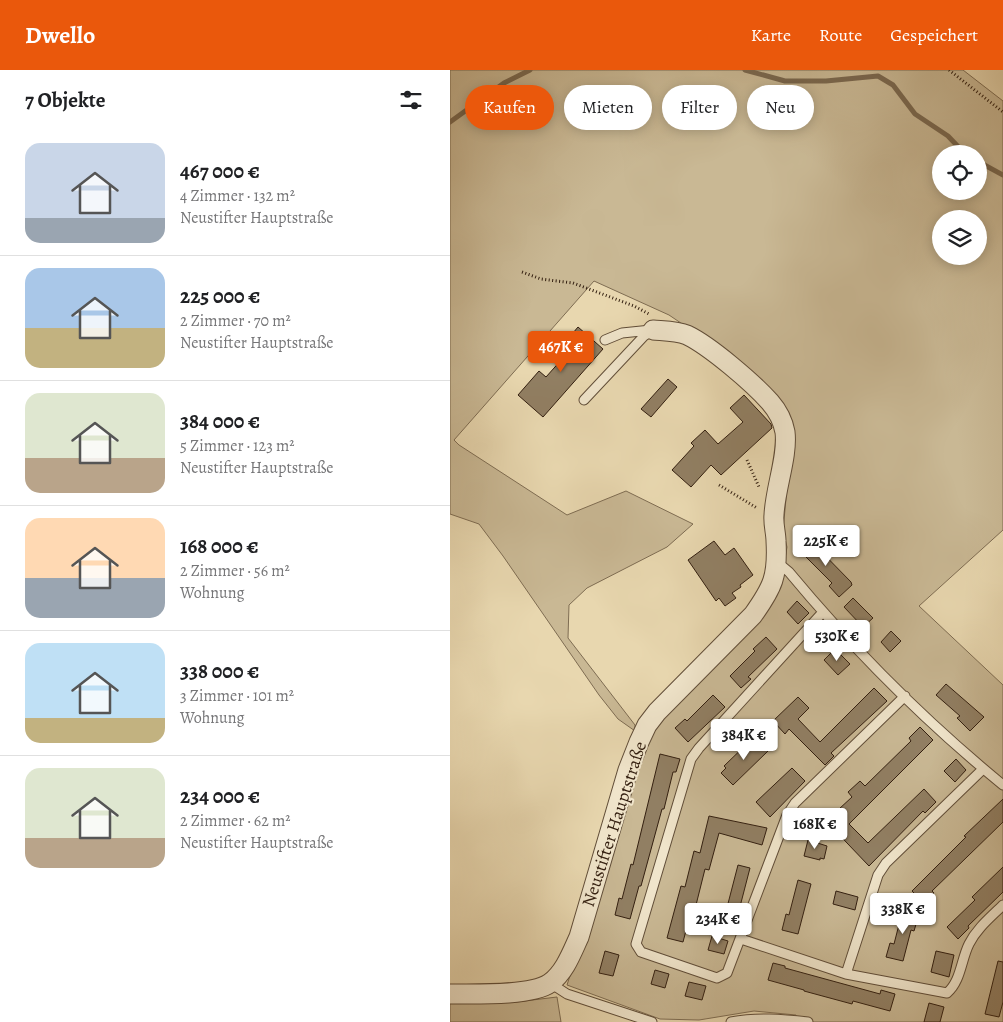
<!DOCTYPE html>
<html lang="de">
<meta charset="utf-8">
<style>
:root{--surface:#fff;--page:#f2f2f2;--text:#202124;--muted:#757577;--line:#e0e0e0;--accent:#ea580c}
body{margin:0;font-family:Alegreya,serif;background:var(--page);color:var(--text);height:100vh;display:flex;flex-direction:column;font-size:19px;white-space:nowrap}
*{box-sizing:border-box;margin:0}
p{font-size:16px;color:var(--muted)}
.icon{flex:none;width:28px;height:28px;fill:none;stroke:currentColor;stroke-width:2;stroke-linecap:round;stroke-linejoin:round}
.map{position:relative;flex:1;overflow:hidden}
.drawer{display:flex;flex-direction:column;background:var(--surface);width:450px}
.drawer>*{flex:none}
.guide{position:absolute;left:15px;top:15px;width:462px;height:45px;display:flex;gap:10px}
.tools{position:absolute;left:482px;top:75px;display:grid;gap:10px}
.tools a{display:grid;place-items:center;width:55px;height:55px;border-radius:50%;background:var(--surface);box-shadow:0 2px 12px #0003;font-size:25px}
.price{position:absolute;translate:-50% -42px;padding:0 11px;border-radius:5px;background:#fff;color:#222;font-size:16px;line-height:32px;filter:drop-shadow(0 1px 2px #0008)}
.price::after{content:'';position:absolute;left:50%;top:30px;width:15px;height:11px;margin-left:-8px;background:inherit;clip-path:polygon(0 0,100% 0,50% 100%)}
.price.selected{background:var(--accent);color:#fff}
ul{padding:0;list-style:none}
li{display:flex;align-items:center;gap:15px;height:125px;padding:0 25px}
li+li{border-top:1px solid var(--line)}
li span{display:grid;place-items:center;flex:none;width:140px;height:100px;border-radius:15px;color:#555}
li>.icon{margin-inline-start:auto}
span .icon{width:60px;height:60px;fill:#fffc;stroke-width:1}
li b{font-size:21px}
h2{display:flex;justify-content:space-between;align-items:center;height:60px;padding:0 25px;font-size:21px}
.pill{padding:0 18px;border-radius:22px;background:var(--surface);box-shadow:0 2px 12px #0003;font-size:18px;line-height:45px}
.pill.selected{background:var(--accent);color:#fff}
header{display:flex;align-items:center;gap:30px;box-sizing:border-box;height:70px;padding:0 25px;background:var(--accent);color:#fff}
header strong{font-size:24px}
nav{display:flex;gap:28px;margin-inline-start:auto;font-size:18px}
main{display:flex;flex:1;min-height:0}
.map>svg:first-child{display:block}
</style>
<header>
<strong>Dwello</strong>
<nav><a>Karte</a><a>Route</a><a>Gespeichert</a></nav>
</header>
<main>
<section class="drawer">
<h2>7 Objekte<svg class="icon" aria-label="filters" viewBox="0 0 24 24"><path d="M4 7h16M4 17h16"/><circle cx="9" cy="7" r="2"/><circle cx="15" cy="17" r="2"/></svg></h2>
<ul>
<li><span style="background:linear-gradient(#c9d6e8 75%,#9aa5b1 0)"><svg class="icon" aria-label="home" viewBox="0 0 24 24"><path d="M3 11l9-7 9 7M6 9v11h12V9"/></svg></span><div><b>467 000 €</b><p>4 Zimmer · 132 m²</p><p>Neustifter Hauptstraße</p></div></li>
<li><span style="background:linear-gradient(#a9c7e8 60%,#c2b280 0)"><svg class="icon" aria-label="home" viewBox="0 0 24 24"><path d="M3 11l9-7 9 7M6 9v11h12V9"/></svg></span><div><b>225 000 €</b><p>2 Zimmer · 70 m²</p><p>Neustifter Hauptstraße</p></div></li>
<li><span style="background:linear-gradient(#dfe7d0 65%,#b9a48a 0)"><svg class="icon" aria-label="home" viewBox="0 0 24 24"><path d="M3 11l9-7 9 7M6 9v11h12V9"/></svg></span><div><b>384 000 €</b><p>5 Zimmer · 123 m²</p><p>Neustifter Hauptstraße</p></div></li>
<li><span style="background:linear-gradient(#ffd9b3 60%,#9aa5b1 0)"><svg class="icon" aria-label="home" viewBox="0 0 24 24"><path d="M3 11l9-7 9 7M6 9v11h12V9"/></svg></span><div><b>168 000 €</b><p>2 Zimmer · 56 m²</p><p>Wohnung</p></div></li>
<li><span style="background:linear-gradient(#bfe0f5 75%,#c2b280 0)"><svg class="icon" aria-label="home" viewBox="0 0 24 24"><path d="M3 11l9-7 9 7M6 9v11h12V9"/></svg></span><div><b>338 000 €</b><p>3 Zimmer · 101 m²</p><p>Wohnung</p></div></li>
<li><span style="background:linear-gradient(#dfe7d0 70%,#b9a48a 0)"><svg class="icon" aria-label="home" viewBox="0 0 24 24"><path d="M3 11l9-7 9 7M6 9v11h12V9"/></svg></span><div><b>234 000 €</b><p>2 Zimmer · 62 m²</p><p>Neustifter Hauptstraße</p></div></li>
</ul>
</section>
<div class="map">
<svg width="553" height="952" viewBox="0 0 553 952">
<rect width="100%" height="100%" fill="#e8d7af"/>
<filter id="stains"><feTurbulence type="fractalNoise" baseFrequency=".004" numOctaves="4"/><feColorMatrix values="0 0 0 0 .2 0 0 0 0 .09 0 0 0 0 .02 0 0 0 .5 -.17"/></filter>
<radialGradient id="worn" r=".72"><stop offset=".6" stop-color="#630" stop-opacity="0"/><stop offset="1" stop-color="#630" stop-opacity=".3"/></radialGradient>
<path fill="#c9b894" stroke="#7e6c52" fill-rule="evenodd" d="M 0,0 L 513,0 L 553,31 L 553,460 L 469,536 L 553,615 L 553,952 L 348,952 L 346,945 L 304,941 L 249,950 L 210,949 L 117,915 L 196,668 L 331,512 L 337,477 L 333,461 L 341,375 L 341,353 L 265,276 L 219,245 L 144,211 L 4,370 L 9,375 L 117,445 L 176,421 L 243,454 L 217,477 L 137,518 L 119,535 L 118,568 L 185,655 L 185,661 L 168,649 L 149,625 L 53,486 L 29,454 L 0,444 ZM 491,84 L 529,84 L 529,121 L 491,121 ZM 491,149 L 529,149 L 529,186 L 491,186 Z
M 107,927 L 111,952 L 0,952 L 0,931 L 66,932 Z"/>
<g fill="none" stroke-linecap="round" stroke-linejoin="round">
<path stroke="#7a684f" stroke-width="5" d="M 295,0 L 335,11 L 376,11 L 428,6 L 443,15 L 465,44 L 498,66 L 515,84
M 0,52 L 54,13 L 80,0
M 529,92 L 553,105"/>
</g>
<path fill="#917f63" stroke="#331f10" d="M 128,257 L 153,279 L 93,347 L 68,325 L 89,301 L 96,307 L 113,288 L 107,282 Z
M 218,309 L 227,317 L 201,347 L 191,339 Z
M 294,325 L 321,354 L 322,358 L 271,405 L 261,395 L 241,417 L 222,400 L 244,376 L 241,373 L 255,360 L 268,374 L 293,352 L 280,338 Z
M 358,468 L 401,512 L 402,515 L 389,527 L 379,516 L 382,513 L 347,478 Z
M 264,471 L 275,485 L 284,478 L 303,505 L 290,515 L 291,517 L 282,523 L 286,528 L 275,536 L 269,528 L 266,531 L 238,490 Z
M 403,528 L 423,548 L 413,557 L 394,537 Z
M 347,531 L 359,543 L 348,554 L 337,542 Z
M 441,561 L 451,571 L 440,582 L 431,572 Z
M 316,567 L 327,579 L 298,607 L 301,609 L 291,618 L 280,606 L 305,581 L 303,579 Z
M 385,579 L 400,594 L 388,605 L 374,590 Z
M 496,614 L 534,647 L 520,661 L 507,648 L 510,646 L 486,625 Z
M 424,618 L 437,631 L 381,683 L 384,686 L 375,695 L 339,659 L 335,664 L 323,651 L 348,627 L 359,638 L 348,649 L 370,672 Z
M 263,625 L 275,637 L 238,672 L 225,658 L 235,649 L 237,651 Z
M 470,657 L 483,670 L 399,754 L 418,773 L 474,719 L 486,732 L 475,743 L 473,741 L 419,796 L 376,751 L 402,727 L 398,722 L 410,711 L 415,716 L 461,671 L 459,668 Z
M 304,667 L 318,681 L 283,715 L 271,703 L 276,698 L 274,696 Z
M 210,684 L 230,689 L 226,702 L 223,702 L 214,739 L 212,739 L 191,816 L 189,816 L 180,849 L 165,845 L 169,828 L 172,829 L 181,794 L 183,795 Z
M 506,689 L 516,700 L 505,712 L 494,701 Z
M 342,698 L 355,711 L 320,747 L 306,732 Z
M 553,729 L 553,752 L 482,821 L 484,823 L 474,833 L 462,821 L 516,767 L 514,766 Z
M 259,746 L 317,758 L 312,775 L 269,763 L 259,800 L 255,799 L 246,835 L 243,834 L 233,872 L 217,868 L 231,816 L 235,817 L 244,781 L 250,783 Z
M 358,770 L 377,776 L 374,789 L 370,788 L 370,790 L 354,786 Z
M 288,795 L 300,798 L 286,852 L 274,849 Z
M 553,797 L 553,822 L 518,856 L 519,858 L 508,869 L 497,857 L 525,830 L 522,827 Z
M 348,810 L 361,814 L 348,864 L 332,860 L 336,844 L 339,845 Z
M 386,821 L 408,827 L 405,840 L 383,834 Z
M 453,839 L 469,844 L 464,861 L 461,860 L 453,891 L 436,887 L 440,873 L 444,874 Z
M 262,866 L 278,871 L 274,884 L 258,880 Z
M 155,881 L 169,885 L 163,906 L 149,903 Z
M 486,881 L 504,885 L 499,907 L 481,902 Z
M 548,891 L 553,892 L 553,932 L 549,947 L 535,944 Z
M 323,893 L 335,896 L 335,898 L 430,924 L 431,920 L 445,924 L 440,941 L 403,931 L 402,934 L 354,921 L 354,920 L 318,910 Z
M 205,900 L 219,904 L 215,918 L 201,914 Z
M 239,912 L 256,916 L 252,930 L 235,926 Z
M 479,933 L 494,937 L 490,952 L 474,952 Z"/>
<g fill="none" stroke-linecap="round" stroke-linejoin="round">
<g stroke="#604d38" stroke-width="11">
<path id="lane" d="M 155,270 L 172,263 L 201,260
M 134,330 L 194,266 L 203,260
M 327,495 L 333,497 L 339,502 C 403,579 476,652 553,715
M 373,542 L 249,678 L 241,689 L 186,874 L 191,882 L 267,908 L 277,903 L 337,745 L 345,733 L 455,626
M 291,869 L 396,904 L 497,923 C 511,911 511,890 519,874 C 527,858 541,847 553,835
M 396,904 L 428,805 L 436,793 L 533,699
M 100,913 L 117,924 L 202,952
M 281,952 C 307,947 332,949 358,952"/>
</g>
<g stroke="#604d38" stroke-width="21">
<path id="street" d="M 0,924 C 24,924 82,926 100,913 C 115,902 122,882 129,867 L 178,700 L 189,672 L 197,655 L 207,642 L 303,545 C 323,517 328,506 326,471 C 326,463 323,454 324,445 C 325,419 338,386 335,362 C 333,351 327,340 320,332 C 303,313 260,276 237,265 C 227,261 214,261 203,260"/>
</g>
<path stroke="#331f10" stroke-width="3" stroke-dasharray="1 2.5" stroke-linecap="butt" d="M 499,0 L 553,42
M 72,202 L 91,209 L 123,213 L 184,236 L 199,244
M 297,390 L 309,417
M 269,415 L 307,438"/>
<use href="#lane" stroke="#f0e5cb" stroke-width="9"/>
<use href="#street" stroke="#f0e5cb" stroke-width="19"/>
</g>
<g text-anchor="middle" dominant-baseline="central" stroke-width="4" stroke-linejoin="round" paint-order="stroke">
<g font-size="18" fill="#331f10" stroke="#f0e5cb">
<text transform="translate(164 754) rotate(-72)">Neustifter Hauptstraße</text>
</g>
</g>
<rect width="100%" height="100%" filter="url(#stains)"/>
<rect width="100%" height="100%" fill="url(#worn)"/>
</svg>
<div class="tools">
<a><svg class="icon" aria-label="locate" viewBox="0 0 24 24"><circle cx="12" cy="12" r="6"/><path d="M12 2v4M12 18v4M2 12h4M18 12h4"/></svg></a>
<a><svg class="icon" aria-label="layers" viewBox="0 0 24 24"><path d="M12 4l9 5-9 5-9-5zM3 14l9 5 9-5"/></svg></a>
</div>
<b class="price selected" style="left:111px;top:303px">467K €</b>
<b class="price" style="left:376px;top:497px">225K €</b>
<b class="price" style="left:387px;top:592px">530K €</b>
<b class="price" style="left:294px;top:691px">384K €</b>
<b class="price" style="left:365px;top:780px">168K €</b>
<b class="price" style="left:453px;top:865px">338K €</b>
<b class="price" style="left:268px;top:875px">234K €</b>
<div class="guide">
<a class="pill selected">Kaufen</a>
<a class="pill">Mieten</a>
<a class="pill">Filter</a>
<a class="pill">Neu</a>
</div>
</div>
</main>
